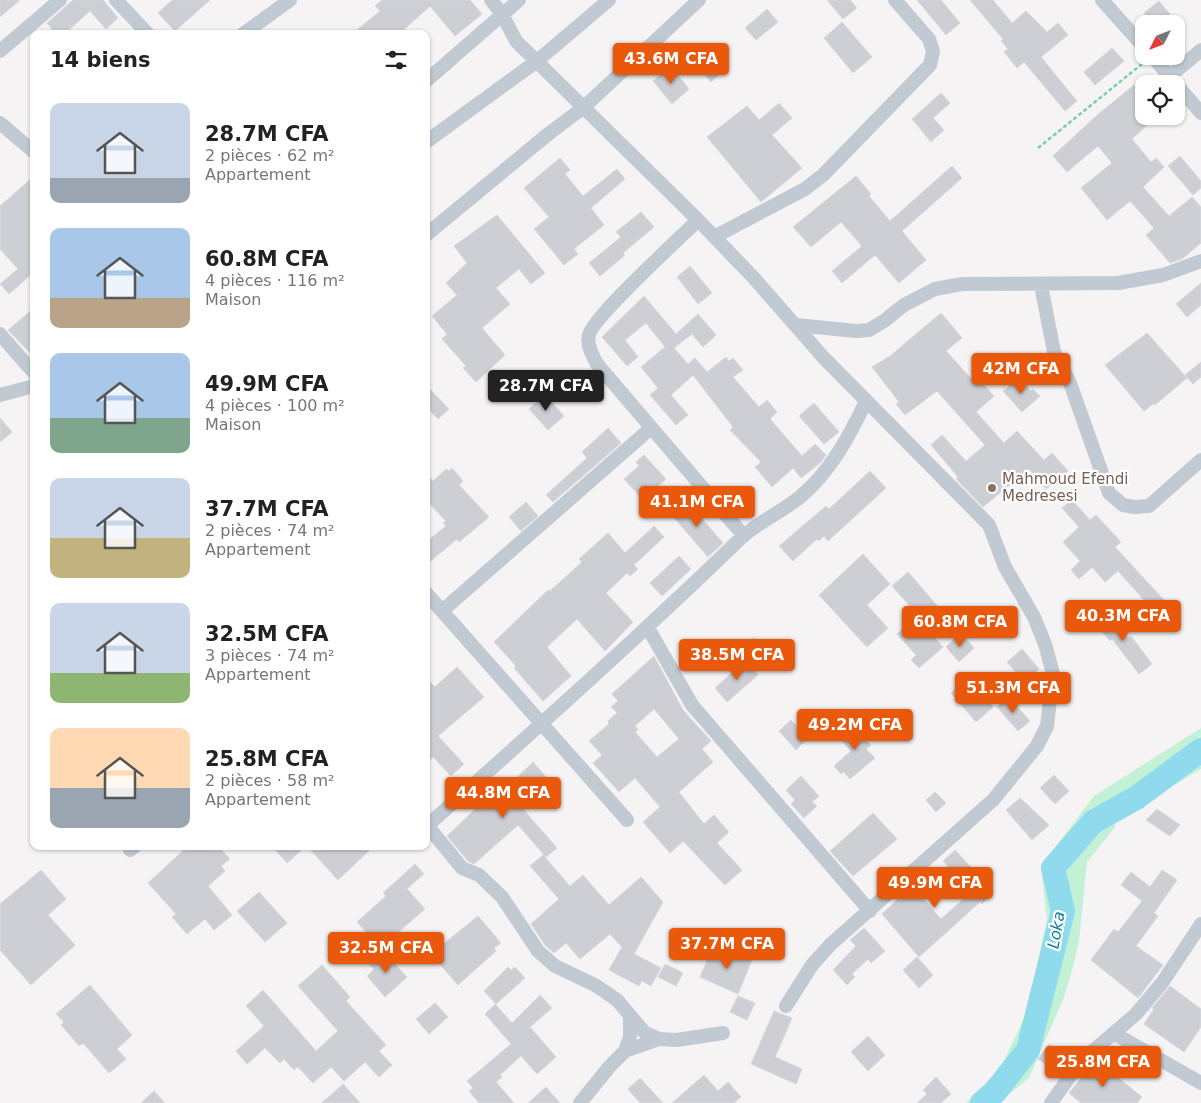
<!DOCTYPE html>
<html lang="fr">
<meta charset="utf-8">
<style>
:root{--surface:#fff;--page:#f2f2f2;--text:#222;--muted:#767676;--accent:#ea580c}
body{margin:0;font-family:"DejaVu Sans",sans-serif;background:var(--page);color:var(--text);height:100vh;display:flex;flex-direction:column;font-size:19px;white-space:nowrap}
*{box-sizing:border-box;margin:0}
p{font-size:16px;color:var(--muted)}
.icon{flex:none;width:28px;height:28px;fill:none;stroke:currentColor;stroke-width:2;stroke-linecap:round;stroke-linejoin:round}
.map{position:relative;flex:1;overflow:hidden}
.side{position:absolute;left:30px;top:30px;width:400px;height:820px;display:flex;flex-direction:column;background:var(--surface);border-radius:10px;box-shadow:0 1px 4px #0004}
.side>*{flex:none}
.needle{width:32px;rotate:228deg}
.tools{position:absolute;left:1135px;top:15px;display:grid;gap:10px}
.tools a{display:grid;place-items:center;width:50px;height:50px;border-radius:10px;background:var(--surface);box-shadow:0 1px 4px #0004;font-size:25px}
.price{position:absolute;translate:-50% -42px;padding:0 11px;border-radius:5px;background:var(--accent);color:#fff;font-size:16px;line-height:32px;filter:drop-shadow(0 1px 2px #0008)}
.price::after{content:'';position:absolute;left:50%;top:30px;width:15px;height:11px;margin-left:-8px;background:inherit;clip-path:polygon(0 0,100% 0,50% 100%)}
.price.on{background:#222;color:#fff}
ul{padding:0;list-style:none}
li{display:flex;align-items:center;gap:15px;height:125px;padding:0 20px}
li span{display:grid;place-items:center;flex:none;width:140px;height:100px;border-radius:10px;color:#555}
li>.icon{margin-inline-start:auto}
span .icon{width:60px;height:60px;fill:#fffc;stroke-width:1}
li b{font-size:21px}
h2{display:flex;justify-content:space-between;align-items:center;height:60px;padding:0 20px;font-size:21px}
.map>svg:first-child{display:block}
</style>
<div class="map">
<svg width="1201" height="1103" viewBox="0 0 1201 1103">
<rect width="100%" height="100%" fill="#f5f3f3"/>
<path fill="#c3f1d5" d="M 1201,728 L 1201,769 L 1112,822 L 1116,826 L 1087,862 L 1079,941 L 1073,967 L 1064,997 L 1029,1078 L 998,1103 L 966,1103 L 1001,1067 L 1027,1012 L 1047,919 L 1041,866 L 1094,796 Z"/>
<g fill="none" stroke-linecap="round" stroke-linejoin="round">
<path stroke="#90daee" stroke-width="24" d="M 982,1103 L 995,1092 L 1028,1050 L 1063,911 L 1053,868 L 1093,822 L 1136,798 L 1201,750"/>
</g>
<path fill="#cdcfd5" stroke="#d7d9de" fill-rule="evenodd" d="M 0,0 L 20,0 L 0,17 Z
M 73,0 L 103,0 L 118,18 L 106,29 L 90,11 L 70,29 L 74,34 L 56,34 L 47,23 Z
M 172,0 L 210,0 L 175,31 L 158,13 Z
M 382,0 L 470,0 L 482,14 L 455,36 L 430,6 L 399,34 L 352,34 L 380,11 L 375,6 Z
M 827,0 L 850,0 L 857,8 L 843,19 Z
M 917,0 L 941,0 L 960,23 L 946,35 Z
M 970,0 L 993,0 L 1012,23 L 1026,11 L 1047,32 L 1058,23 L 1068,35 L 1041,57 L 1077,101 L 1065,111 L 1024,62 L 1017,68 L 1004,52 L 1008,49 L 1001,41 L 1003,39 Z
M 1159,1 L 1174,19 L 1168,24 L 1153,24 L 1144,13 Z
M 767,9 L 778,22 L 756,40 L 745,28 Z
M 842,22 L 872,57 L 853,73 L 824,38 Z
M 1112,48 L 1124,61 L 1095,85 L 1084,72 Z
M 702,49 L 711,60 L 715,56 L 726,69 L 711,82 L 691,58 Z
M 671,66 L 689,89 L 672,104 L 653,81 Z
M 1139,81 L 1144,87 L 1144,116 L 1157,116 L 1132,139 L 1151,162 L 1156,158 L 1164,167 L 1143,187 L 1169,216 L 1192,197 L 1201,207 L 1201,243 L 1182,259 L 1170,263 L 1146,235 L 1154,228 L 1130,201 L 1107,220 L 1081,188 L 1112,163 L 1098,146 L 1067,172 L 1053,156 L 1096,116 Z
M 941,93 L 950,103 L 933,118 L 944,130 L 931,142 L 912,119 Z
M 779,103 L 792,118 L 772,135 L 802,168 L 761,202 L 707,137 L 747,106 L 759,120 Z
M 1180,156 L 1201,181 L 1201,188 L 1193,195 L 1168,166 Z
M 560,158 L 570,170 L 565,174 L 583,196 L 617,169 L 625,179 L 591,208 L 604,225 L 574,249 L 578,254 L 564,265 L 534,229 L 549,217 L 524,188 Z
M 952,166 L 962,178 L 902,231 L 926,260 L 899,283 L 875,255 L 842,283 L 832,271 L 862,246 L 841,222 L 811,247 L 793,227 L 856,176 L 871,194 L 869,196 L 890,221 Z
M 34,176 L 34,272 L 9,294 L 0,284 L 18,269 L 0,249 L 0,206 Z
M 641,212 L 654,227 L 623,253 L 625,255 L 600,276 L 589,263 L 621,237 L 616,232 Z
M 497,215 L 545,273 L 531,284 L 519,269 L 496,288 L 510,304 L 482,328 L 505,355 L 476,382 L 463,368 L 466,366 L 442,339 L 447,334 L 432,316 L 457,295 L 446,283 L 467,263 L 454,246 Z
M 690,266 L 712,293 L 698,304 L 677,277 Z
M 1201,283 L 1201,305 L 1187,317 L 1176,304 Z
M 644,296 L 676,334 L 698,314 L 716,335 L 703,347 L 692,334 L 674,348 L 688,364 L 695,358 L 707,372 L 726,357 L 729,361 L 733,358 L 743,370 L 733,377 L 759,407 L 767,400 L 777,412 L 770,419 L 802,456 L 815,444 L 826,455 L 820,463 L 801,478 L 793,468 L 772,487 L 755,467 L 761,462 L 730,430 L 733,427 L 693,375 L 671,395 L 688,415 L 676,425 L 650,395 L 658,388 L 641,367 L 665,347 L 646,323 L 625,340 L 638,357 L 627,366 L 602,337 Z
M 34,308 L 34,357 L 8,330 Z
M 941,313 L 962,338 L 946,351 L 978,386 L 982,383 L 994,396 L 976,412 L 1004,443 L 1017,431 L 1044,460 L 1052,453 L 1068,471 L 1046,489 L 1029,469 L 983,507 L 956,479 L 958,477 L 931,445 L 942,435 L 966,461 L 985,445 L 937,391 L 905,415 L 896,404 L 899,402 L 872,367 L 890,356 Z
M 1147,333 L 1187,378 L 1155,405 L 1154,403 L 1144,411 L 1105,365 Z
M 1201,362 L 1201,377 L 1193,384 L 1185,375 Z
M 1019,378 L 1031,391 L 1033,389 L 1040,396 L 1022,412 L 1003,391 Z
M 426,385 L 449,409 L 438,419 L 426,407 Z
M 545,395 L 564,416 L 548,430 L 529,409 Z
M 814,403 L 839,432 L 824,444 L 799,416 Z
M 0,418 L 12,432 L 0,442 Z
M 608,428 L 621,443 L 553,502 L 546,495 L 587,458 L 582,452 Z
M 644,455 L 666,479 L 643,500 L 624,479 L 639,466 L 636,462 Z
M 452,468 L 463,481 L 459,485 L 489,517 L 459,542 L 457,539 L 426,565 L 426,542 L 446,526 L 443,523 L 446,521 L 426,500 L 426,473 L 433,481 L 446,469 L 449,471 Z
M 870,471 L 886,488 L 828,541 L 824,536 L 819,541 L 817,539 L 793,561 L 779,546 L 826,506 L 829,509 Z
M 686,500 L 723,543 L 708,557 L 670,513 Z
M 1072,500 L 1090,520 L 1096,515 L 1121,542 L 1115,547 L 1164,600 L 1153,610 L 1118,571 L 1105,582 L 1092,567 L 1079,579 L 1071,570 L 1080,561 L 1063,542 L 1079,527 L 1062,508 Z
M 526,502 L 538,516 L 521,531 L 509,517 Z
M 654,526 L 664,537 L 634,565 L 638,569 L 630,576 L 627,573 L 606,593 L 633,622 L 605,651 L 577,619 L 547,647 L 571,676 L 543,701 L 514,668 L 516,666 L 494,642 L 548,590 L 550,591 L 582,562 L 579,559 L 608,533 L 625,553 Z
M 863,554 L 890,584 L 867,605 L 888,628 L 867,647 L 819,595 Z
M 679,556 L 691,569 L 662,596 L 650,583 Z
M 908,572 L 946,616 L 929,631 L 943,647 L 919,668 L 911,660 L 916,655 L 897,634 L 918,615 L 892,586 Z
M 1103,610 L 1128,638 L 1131,636 L 1152,664 L 1139,674 L 1112,639 L 1110,641 L 1092,620 Z
M 961,633 L 974,648 L 959,662 L 946,647 Z
M 753,638 L 760,645 L 744,659 L 738,652 Z
M 1022,649 L 1039,669 L 1024,682 L 1007,662 Z
M 654,656 L 683,710 L 711,741 L 702,749 L 713,762 L 679,792 L 704,824 L 714,815 L 729,832 L 717,843 L 742,870 L 725,885 L 683,841 L 670,853 L 643,822 L 660,807 L 635,778 L 619,792 L 593,763 L 602,755 L 589,741 L 609,724 L 608,721 L 617,713 L 611,707 L 618,701 L 612,694 ZM 654,709 L 679,739 L 657,757 L 635,732 L 638,730 L 635,726 Z
M 746,660 L 758,675 L 727,702 L 715,688 Z
M 457,667 L 484,697 L 438,736 L 464,764 L 451,776 L 433,757 L 426,763 L 426,678 L 435,687 Z
M 967,678 L 993,707 L 976,722 L 951,693 Z
M 1008,697 L 1030,721 L 1018,731 L 997,707 Z
M 791,720 L 808,738 L 796,750 L 779,731 Z
M 851,723 L 856,728 L 860,724 L 872,737 L 867,741 L 871,745 L 866,749 L 875,758 L 850,779 L 844,772 L 841,774 L 834,766 L 851,751 L 837,736 Z
M 533,762 L 559,792 L 551,799 L 536,781 L 515,800 L 557,848 L 546,857 L 518,825 L 474,864 L 468,861 L 447,836 L 491,794 L 493,797 L 504,787 L 505,789 Z
M 1054,775 L 1069,791 L 1055,804 L 1040,788 Z
M 801,776 L 819,796 L 812,802 L 817,806 L 804,818 L 791,804 L 795,800 L 786,790 Z
M 935,792 L 946,803 L 936,812 L 926,800 Z
M 1020,798 L 1049,825 L 1032,840 L 1006,810 Z
M 1157,809 L 1180,825 L 1170,836 L 1146,820 Z
M 873,813 L 897,839 L 853,876 L 830,851 Z
M 188,846 L 218,846 L 230,859 L 221,866 L 225,871 L 208,886 L 232,915 L 214,930 L 205,919 L 187,934 L 172,917 L 176,914 L 148,883 Z
M 272,846 L 306,846 L 287,863 Z
M 307,846 L 374,846 L 338,880 Z
M 955,850 L 994,892 L 982,904 L 980,902 L 919,957 L 882,914 L 912,886 L 941,919 L 971,892 L 943,861 Z
M 543,855 L 570,886 L 583,875 L 609,905 L 641,877 L 663,902 L 634,954 L 661,968 L 651,986 L 642,981 L 639,986 L 609,970 L 622,947 L 610,934 L 580,959 L 566,943 L 554,953 L 545,945 L 531,924 L 559,899 L 530,866 Z
M 415,864 L 424,874 L 407,889 L 425,909 L 380,948 L 357,922 L 386,896 L 383,893 Z
M 41,870 L 66,899 L 48,915 L 75,945 L 31,985 L 0,950 L 0,904 Z
M 1162,870 L 1177,880 L 1154,913 L 1158,916 L 1136,946 L 1163,965 L 1138,998 L 1091,960 L 1114,929 L 1118,932 L 1142,901 L 1121,885 L 1131,872 L 1150,887 Z
M 259,892 L 287,923 L 265,942 L 237,911 Z
M 478,916 L 501,943 L 494,948 L 496,951 L 458,985 L 431,954 Z
M 864,928 L 885,951 L 871,963 L 868,959 L 852,974 L 855,977 L 847,985 L 833,970 L 856,946 L 850,940 Z
M 712,948 L 738,959 L 742,950 L 754,955 L 738,994 L 700,977 Z
M 383,951 L 407,977 L 385,997 L 367,976 L 374,969 L 369,964 Z
M 917,957 L 933,975 L 919,988 L 903,970 Z
M 665,964 L 683,973 L 676,986 L 658,977 Z
M 322,965 L 350,997 L 346,1001 L 386,1045 L 379,1051 L 392,1065 L 379,1077 L 365,1062 L 344,1081 L 331,1067 L 313,1083 L 298,1067 L 294,1070 L 284,1059 L 280,1063 L 265,1048 L 247,1064 L 236,1051 L 264,1026 L 246,1006 L 263,990 L 316,1051 L 338,1031 L 298,986 Z
M 508,967 L 511,970 L 515,967 L 525,978 L 496,1004 L 484,991 Z
M 90,985 L 132,1035 L 117,1049 L 126,1059 L 109,1073 L 83,1043 L 79,1046 L 75,1041 L 61,1025 L 64,1022 L 56,1014 Z
M 1170,986 L 1201,1009 L 1201,1027 L 1184,1052 L 1144,1024 L 1154,1009 L 1152,1008 Z
M 540,995 L 552,1008 L 530,1027 L 556,1057 L 537,1074 L 521,1056 L 500,1075 L 502,1077 L 496,1082 L 514,1103 L 479,1103 L 469,1091 L 473,1088 L 467,1081 L 511,1044 L 485,1014 L 495,1004 L 512,1023 Z
M 738,996 L 755,1003 L 747,1020 L 730,1012 Z
M 435,1003 L 448,1017 L 429,1034 L 416,1019 Z
M 774,1011 L 792,1018 L 775,1057 L 802,1069 L 796,1084 L 751,1064 Z
M 868,1036 L 885,1055 L 868,1071 L 851,1052 Z
M 1049,1044 L 1069,1059 L 1058,1073 L 1038,1059 Z
M 1096,1060 L 1142,1097 L 1137,1103 L 1081,1103 L 1069,1093 Z
M 704,1075 L 718,1091 L 728,1082 L 741,1097 L 734,1103 L 672,1103 Z
M 936,1077 L 951,1094 L 941,1103 L 917,1103 L 927,1094 L 923,1090 Z
M 640,1078 L 663,1103 L 640,1103 L 628,1089 Z
M 343,1084 L 360,1103 L 321,1103 L 332,1094 Z
M 546,1087 L 560,1103 L 528,1103 Z
M 154,1091 L 165,1103 L 141,1103 Z"/>
<g fill="none" stroke-linecap="round" stroke-linejoin="round">
<path stroke="#7ad0a6" stroke-width="2.5" stroke-dasharray="4 2.5" stroke-linecap="butt" d="M 1038,148 L 1142,64"/>
<path stroke="#c1cad2" stroke-width="14" d="M 116,0 L 148,34
M 491,0 L 502,14 L 516,41 L 698,220 L 753,277 L 823,357 L 989,525 L 1005,567 L 1034,617 L 1045,644 L 1053,674 L 1047,726 L 1037,746 L 993,800 L 831,944 L 812,965 L 786,1006
M 1102,0 L 1144,47
M 243,34 L 290,0
M 0,51 L 60,0
M 1152,56 L 1175,83
M 1170,76 L 1201,50
M 426,81 L 519,0
M 1176,84 L 1201,113
M 0,123 L 34,152
M 426,142 L 537,61 L 609,0
M 698,220 C 680,238 592,318 589,335 C 586,345 593,356 597,364 L 744,536
M 426,235 L 547,135 L 584,107 L 699,0
M 714,237 L 805,189 L 823,175 L 930,65 L 933,51 L 929,39 L 895,0
M 1041,285 L 1054,352 L 1070,383 L 1109,493 L 1123,505 L 1134,507 L 1149,506 L 1201,460
M 796,325 L 856,331 L 869,330 L 884,321 L 904,305 L 935,289 L 962,284 L 1118,283 L 1163,275 L 1201,261
M 0,334 L 34,373
M 0,395 L 34,386
M 426,593 L 627,820
M 442,611 L 651,428
M 648,628 L 692,705 L 870,911
M 426,824 L 462,868 L 479,875 L 502,897 L 538,951 L 555,966 L 595,985 L 617,1000 L 645,1033 L 659,1039 L 677,1040 L 723,1033
M 428,825 C 534,731 639,637 741,538 C 758,522 782,512 800,497 C 830,472 849,437 866,401
M 130,850 L 135,846
M 1115,1034 L 1201,1083
M 625,1051 L 630,1037 L 630,1018
M 580,1103 L 610,1066 L 625,1051 L 659,1039
M 1051,1103 L 1080,1062 L 1136,1014 L 1162,983 L 1201,924"/>
</g>
<circle fill="#8d6e63" stroke="#fff" stroke-width="2" cx="992" cy="488" r="5"/>
<g text-anchor="middle" dominant-baseline="central" stroke-width="4.5" stroke-linejoin="round" paint-order="stroke">
<g font-size="15" fill="#785e54" stroke="#fff" text-anchor="start">
<text x="1002" y="479">Mahmoud Efendi<tspan x="1002" dy="17">Medresesi</tspan></text>
</g>
<g font-size="16" font-style="italic" fill="#0c7c9b" stroke="#fff">
<text transform="translate(1056 930) rotate(-80)">Loka</text>
</g>
</g>
</svg>
<div class="tools">
<a><svg class="needle" viewBox="-14 -14 28 28"><path d="M0-13l5 13h-10z" fill="#e53935"/><path d="M0 13l5-13h-10z" fill="#767676"/></svg></a>
<a><svg class="icon" aria-label="locate" viewBox="0 0 24 24"><circle cx="12" cy="12" r="6"/><path d="M12 2v4M12 18v4M2 12h4M18 12h4"/></svg></a>
</div>
<b class="price" style="left:671px;top:85px">43.6M CFA</b>
<b class="price" style="left:1021px;top:395px">42M CFA</b>
<b class="price on" style="left:546px;top:412px">28.7M CFA</b>
<b class="price" style="left:697px;top:528px">41.1M CFA</b>
<b class="price" style="left:1123px;top:642px">40.3M CFA</b>
<b class="price" style="left:960px;top:648px">60.8M CFA</b>
<b class="price" style="left:737px;top:681px">38.5M CFA</b>
<b class="price" style="left:1013px;top:714px">51.3M CFA</b>
<b class="price" style="left:855px;top:751px">49.2M CFA</b>
<b class="price" style="left:503px;top:819px">44.8M CFA</b>
<b class="price" style="left:935px;top:909px">49.9M CFA</b>
<b class="price" style="left:727px;top:970px">37.7M CFA</b>
<b class="price" style="left:386px;top:974px">32.5M CFA</b>
<b class="price" style="left:1103px;top:1088px">25.8M CFA</b>
<section class="side">
<h2>14 biens<svg class="icon" aria-label="filters" viewBox="0 0 24 24"><path d="M4 7h16M4 17h16"/><circle cx="9" cy="7" r="2"/><circle cx="15" cy="17" r="2"/></svg></h2>
<ul>
<li><span style="background:linear-gradient(#c9d6e8 75%,#9aa5b1 0)"><svg class="icon" aria-label="home" viewBox="0 0 24 24"><path d="M3 11l9-7 9 7M6 9v11h12V9"/></svg></span><div><b>28.7M CFA</b><p>2 pièces · 62 m²</p><p>Appartement</p></div></li>
<li><span style="background:linear-gradient(#a9c7e8 70%,#b9a48a 0)"><svg class="icon" aria-label="home" viewBox="0 0 24 24"><path d="M3 11l9-7 9 7M6 9v11h12V9"/></svg></span><div><b>60.8M CFA</b><p>4 pièces · 116 m²</p><p>Maison</p></div></li>
<li><span style="background:linear-gradient(#a9c7e8 65%,#7fa58c 0)"><svg class="icon" aria-label="home" viewBox="0 0 24 24"><path d="M3 11l9-7 9 7M6 9v11h12V9"/></svg></span><div><b>49.9M CFA</b><p>4 pièces · 100 m²</p><p>Maison</p></div></li>
<li><span style="background:linear-gradient(#c9d6e8 60%,#c2b280 0)"><svg class="icon" aria-label="home" viewBox="0 0 24 24"><path d="M3 11l9-7 9 7M6 9v11h12V9"/></svg></span><div><b>37.7M CFA</b><p>2 pièces · 74 m²</p><p>Appartement</p></div></li>
<li><span style="background:linear-gradient(#c9d6e8 70%,#8fb573 0)"><svg class="icon" aria-label="home" viewBox="0 0 24 24"><path d="M3 11l9-7 9 7M6 9v11h12V9"/></svg></span><div><b>32.5M CFA</b><p>3 pièces · 74 m²</p><p>Appartement</p></div></li>
<li><span style="background:linear-gradient(#ffd9b3 60%,#9aa5b1 0)"><svg class="icon" aria-label="home" viewBox="0 0 24 24"><path d="M3 11l9-7 9 7M6 9v11h12V9"/></svg></span><div><b>25.8M CFA</b><p>2 pièces · 58 m²</p><p>Appartement</p></div></li>
</ul>
</section>
</div>
